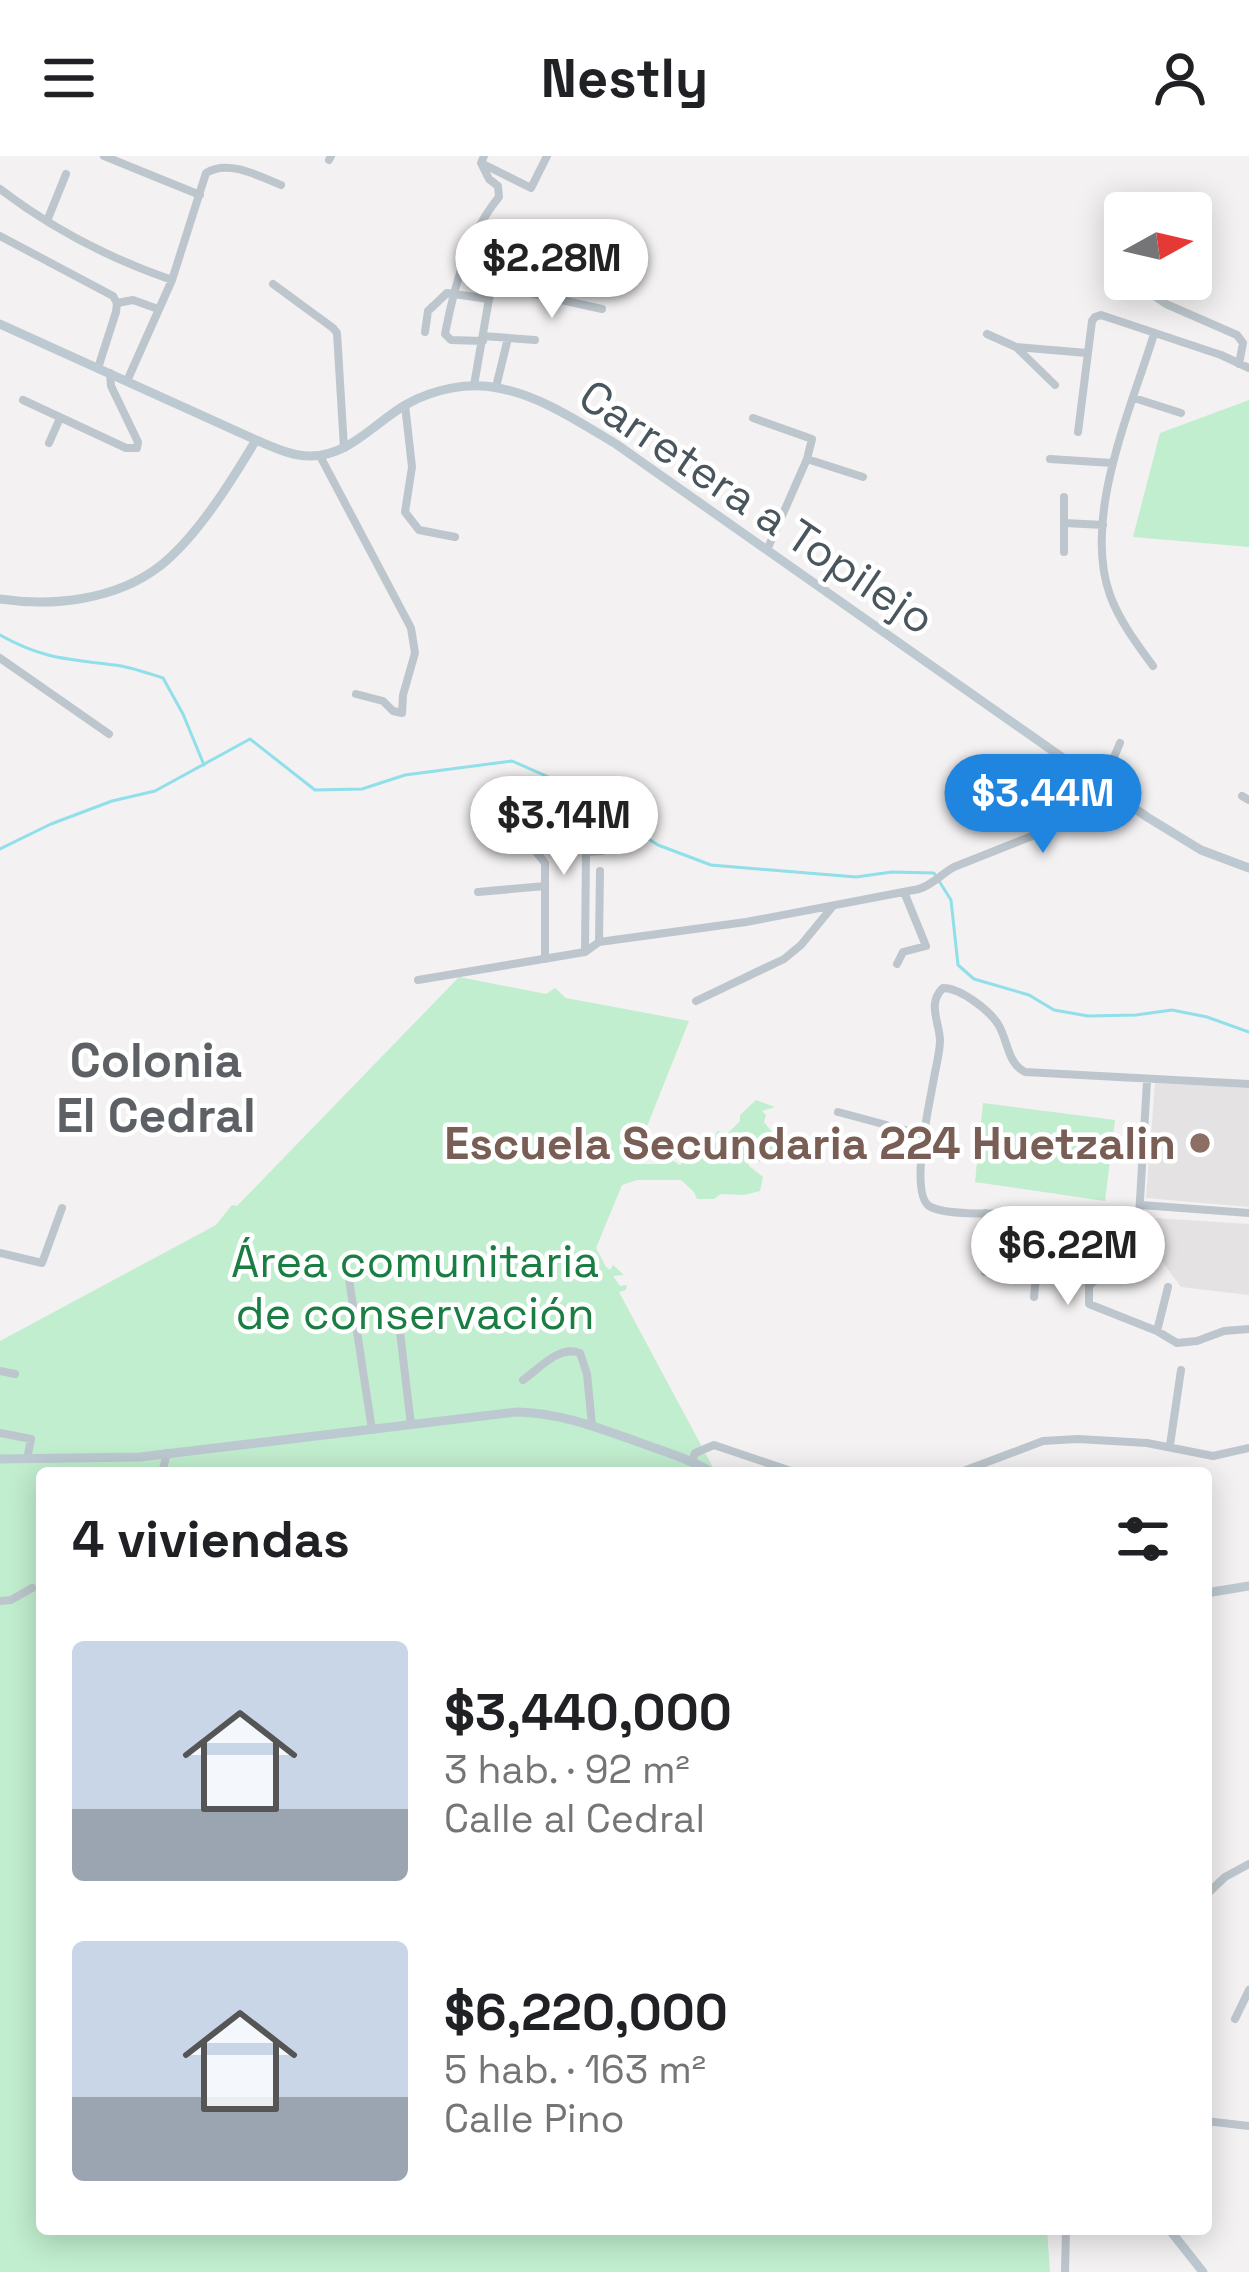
<!DOCTYPE html>
<html lang="es">
<meta charset="utf-8">
<style>
:root{--surface:#fff;--page:#f2f2f2;--text:#202124;--muted:#757577;--accent:#1f85de}
body{margin:0;font-family:"Space Grotesk",sans-serif;background:var(--page);color:var(--text);height:100vh;display:flex;flex-direction:column;font-size:45px;white-space:nowrap}
*{box-sizing:border-box;margin:0}
p{font-size:39px;color:var(--muted)}
.icon{flex:none;width:66px;height:66px;fill:none;stroke:currentColor;stroke-width:2;stroke-linecap:round;stroke-linejoin:round}
.map{position:relative;flex:1;overflow:hidden}
.panel{position:absolute;left:36px;top:1311px;width:1176px;height:768px;display:flex;flex-direction:column;background:var(--surface);border-radius:12px;box-shadow:0 6px 30px #0003}
.panel>*{flex:none}
.needle{width:78px;rotate:82deg}
.buttons{position:absolute;left:1104px;top:36px;display:grid;gap:24px}
.buttons a{display:grid;place-items:center;width:108px;height:108px;border-radius:12px;background:var(--surface);box-shadow:0 6px 30px #0003;font-size:60px}
.price{position:absolute;translate:-50% -102px;padding:0 27px;border-radius:42px;background:#fff;color:#222;font-size:39px;line-height:78px;filter:drop-shadow(0 3px 6px #0008)}
.price::after{content:'';position:absolute;left:50%;top:72px;width:36px;height:27px;margin-left:-18px;background:inherit;clip-path:polygon(0 0,100% 0,50% 100%)}
.price.on{background:var(--accent);color:#fff}
ul{padding:0;list-style:none}
li{display:flex;align-items:center;gap:36px;height:300px;padding:0 36px}
li span{display:grid;place-items:center;flex:none;width:336px;height:240px;border-radius:12px;color:#555}
li>.icon{margin-inline-start:auto}
span .icon{width:144px;height:144px;fill:#fffc;stroke-width:1}
li b{font-size:51px}
h2{display:flex;justify-content:space-between;align-items:center;height:144px;padding:0 36px;font-size:51px}
header{display:flex;justify-content:space-between;align-items:center;height:156px;padding:0 36px;background:var(--surface);font-size:54px;font-weight:800}
.map>svg:first-child{display:block}
</style>
<header><svg class="icon" aria-label="menu" viewBox="0 0 24 24"><path d="M4 6h16M4 12h16M4 18h16"/></svg>Nestly<svg class="icon" aria-label="person" viewBox="0 0 24 24"><circle cx="12" cy="8" r="4"/><path d="M4 21q1-7 8-7t8 7"/></svg></header>
<div class="map">
<svg width="1249" height="2116" viewBox="0 0 1249 2116">
<rect width="100%" height="100%" fill="#f3f1f1"/>
<path fill="#e4e2e2" d="M 1155,927 L 1249,932 L 1249,1051 L 1146,1042 Z
M 1153,1062 L 1249,1068 L 1249,1139 L 1181,1131 L 1153,1093 Z"/>
<path fill="#c1eece" d="M 1249,244 L 1249,391 L 1133,381 L 1160,277 Z
M 459,821 L 546,838 L 555,832 L 566,842 L 689,865 L 632,1008 L 664,1008 L 672,1004 L 680,1009 L 688,1002 L 695,985 L 707,988 L 718,986 L 715,981 L 717,975 L 727,978 L 740,965 L 740,959 L 756,944 L 775,951 L 762,955 L 766,959 L 764,966 L 779,985 C 773,992 772,998 769,1005 L 749,1006 L 749,1010 L 763,1021 L 760,1035 L 744,1039 L 721,1038 L 714,1043 L 697,1043 L 694,1036 L 681,1024 L 637,1024 L 622,1029 L 596,1092 L 606,1111 L 610,1114 L 613,1109 L 624,1119 L 613,1120 L 620,1130 L 627,1129 L 626,1134 L 619,1136 L 716,1317 L 42,1317 L 42,2073 L 1047,2073 L 1050,2116 L 0,2116 L 0,1185 L 216,1069 L 232,1049 L 237,1050 Z
M 983,947 L 1115,964 L 1105,1045 L 975,1026 Z"/>
<g fill="none" stroke-linecap="round" stroke-linejoin="round">
<path stroke="#90dfea" stroke-width="3" d="M 0,479 C 43,503 67,503 115,509 C 131,511 147,517 163,522 L 183,558 L 204,609
M 0,693 L 51,668 L 112,645 L 155,635 L 250,583 L 315,634 L 362,633 L 405,619 L 512,605 L 553,623 L 658,689 L 711,709 L 856,721 L 892,716 L 934,717 L 951,744 L 958,809 L 974,823 L 1029,839 L 1054,854 L 1088,860 L 1136,859 L 1172,854 L 1207,861 L 1249,876"/>
<path stroke="#bdc6cd" stroke-width="8" d="M 104,0 L 200,39
M 329,4 L 331,0
M 485,9 L 531,32 L 547,0
M 0,33 C 51,72 111,103 172,124
M 47,65 L 66,18
M 0,80 L 113,140 L 117,147 L 116,156 L 98,212
M 1112,120 L 1145,134 L 1166,148 L 1237,179 L 1243,187 L 1239,208
M 273,128 L 333,172 L 337,177 L 344,292
M 525,137 L 533,101 L 535,98 L 540,97 L 586,109 L 589,112 L 586,127
M 489,143 L 493,134 L 503,131 L 602,153
M 117,147 L 133,144 L 158,153
M 425,176 L 428,155 L 447,137 L 489,143
M 987,178 L 1016,191 L 1087,197
M 483,180 L 535,184
M 483,185 L 451,184 L 445,178 C 454,131 468,78 499,41 L 498,30 L 489,23 L 481,7 L 484,0
M 1017,192 L 1055,229
M 127,225 L 172,124 L 206,17 C 228,3 259,20 281,29
M 474,229 L 489,143
M 496,231 L 508,182
M 1134,242 L 1181,257
M 23,244 L 126,292 L 137,292 L 138,286 L 111,230 L 110,217
M 405,249 L 412,311 L 405,356 L 419,374 L 455,381
M 753,262 L 812,283 L 807,303 L 767,394
M 1078,276 L 1092,165 L 1095,161 L 1101,159 L 1221,199 L 1249,212
M 49,287 L 60,262
M 320,300 L 411,472 L 415,497 L 403,539 L 402,557 L 393,555 L 383,545 L 356,538
M 807,303 L 863,321
M 1050,303 L 1112,307
M 1065,367 L 1103,369
M 1064,396 L 1064,341
M 0,502 L 109,578
M 1153,510 C 1137,488 1120,466 1110,439 C 1082,361 1131,253 1154,178
M 1102,630 L 1120,587
M 1242,640 L 1249,644
M 478,663 L 524,668 L 530,688 L 545,707 L 545,803
M 478,736 L 545,730
M 599,786 L 600,715
M 585,796 L 586,696 L 602,695
M 897,808 L 903,796 L 926,790 L 904,736
M 418,824 L 585,796 L 599,786 L 746,766 L 919,733 C 934,728 941,718 954,711 L 1123,644
M 696,845 L 784,803 L 801,789 L 833,750
M 838,956 L 924,979
M 1141,1049 L 1249,1057
M 1042,1056 C 1017,1056 948,1062 929,1050 C 909,1036 930,945 934,922 C 936,910 940,896 940,884 C 939,865 927,847 943,832 C 960,832 988,853 998,868 C 1008,884 1007,907 1025,916 L 1249,928
M 985,1057 L 985,1116
M 1108,1066 L 1101,1119 L 1089,1130 L 1089,1148 L 1157,1175 L 1177,1187 L 1197,1185 L 1224,1175 L 1249,1173
M 0,1097 L 42,1107 L 62,1052
M 349,1123 L 372,1274
M 1034,1141 L 1042,1056 L 1128,1069 L 1135,1067 L 1139,1061 L 1147,925
M 398,1159 L 411,1269
M 1157,1175 L 1168,1131
M 0,1215 L 15,1218
M 523,1224 C 540,1212 559,1189 580,1197 L 587,1218 L 592,1269
M 0,1277 L 31,1283 L 27,1303
M 1170,1289 L 1181,1214
M 692,1305 L 695,1297 L 714,1289 L 797,1317 L 860,1315 L 942,1317
M 162,1317 L 167,1297
M 958,1317 L 1043,1285 L 1078,1283 L 1147,1287 L 1213,1300 L 1249,1292
M 0,1445 L 11,1444 L 32,1432
M 1206,1739 L 1225,1721 L 1249,1708
M 1235,1863 L 1249,1834
M 1206,1965 L 1249,1970
M 1065,2116 L 1066,2073"/>
<path stroke="#bdc9d1" stroke-width="9" d="M 0,168 L 256,284 C 273,291 291,300 310,300 C 350,300 375,266 407,248 C 434,233 468,226 498,232 C 541,240 579,266 616,288 L 1147,661 L 1201,694 L 1249,712
M 0,443 C 53,451 116,444 160,410 C 197,381 232,324 256,284
M 0,1303 L 140,1301 L 517,1256 C 561,1257 599,1272 641,1287 C 665,1296 690,1303 713,1317
M 1206,1437 L 1249,1430
M 1169,2073 L 1203,2116"/>
</g>
<circle fill="#8d6e63" stroke="#fff" stroke-width="4.5" cx="1200" cy="987" r="12"/>
<g text-anchor="middle" dominant-baseline="central" stroke-width="9" stroke-linejoin="round" paint-order="stroke">
<g font-size="45" fill="#49565d" stroke="#fff">
<text transform="translate(757 351) rotate(34)">Carretera a Topilejo</text>
</g>
<g font-size="45" font-weight="bold" fill="#785e54" stroke="#fff" text-anchor="end">
<text x="1176" y="987">Escuela Secundaria 224 Huetzalin</text>
</g>
<g font-size="45" fill="#1a7e43" stroke="#fff">
<text x="415" y="1105">Área comunitaria<tspan x="415" dy="52">de conservación</tspan></text>
</g>
<g font-size="48" font-weight="bold" fill="#5d6165" stroke="#fff">
<text x="156" y="904">Colonia<tspan x="156" dy="55">El Cedral</tspan></text>
</g>
</g>
</svg>
<div class="buttons">
<a><svg class="needle" viewBox="-14 -14 28 28"><path d="M0-13l5 13h-10z" fill="#e53935"/><path d="M0 13l5-13h-10z" fill="#757577"/></svg></a>
</div>
<b class="price" style="left:552px;top:165px">$2.28M</b>
<b class="price on" style="left:1043px;top:700px">$3.44M</b>
<b class="price" style="left:564px;top:722px">$3.14M</b>
<b class="price" style="left:1068px;top:1152px">$6.22M</b>
<section class="panel">
<h2>4 viviendas<svg class="icon" aria-label="filters" viewBox="0 0 24 24"><path d="M4 7h16M4 17h16"/><circle cx="9" cy="7" r="2"/><circle cx="15" cy="17" r="2"/></svg></h2>
<ul>
<li><span style="background:linear-gradient(#c9d6e8 70%,#9aa5b1 0)"><svg class="icon" aria-label="home" viewBox="0 0 24 24"><path d="M3 11l9-7 9 7M6 9v11h12V9"/></svg></span><div><b>$3,440,000</b><p>3 hab. · 92 m²</p><p>Calle al Cedral</p></div></li>
<li><span style="background:linear-gradient(#c9d6e8 65%,#9aa5b1 0)"><svg class="icon" aria-label="home" viewBox="0 0 24 24"><path d="M3 11l9-7 9 7M6 9v11h12V9"/></svg></span><div><b>$6,220,000</b><p>5 hab. · 163 m²</p><p>Calle Pino</p></div></li>
</ul>
</section>
</div>
